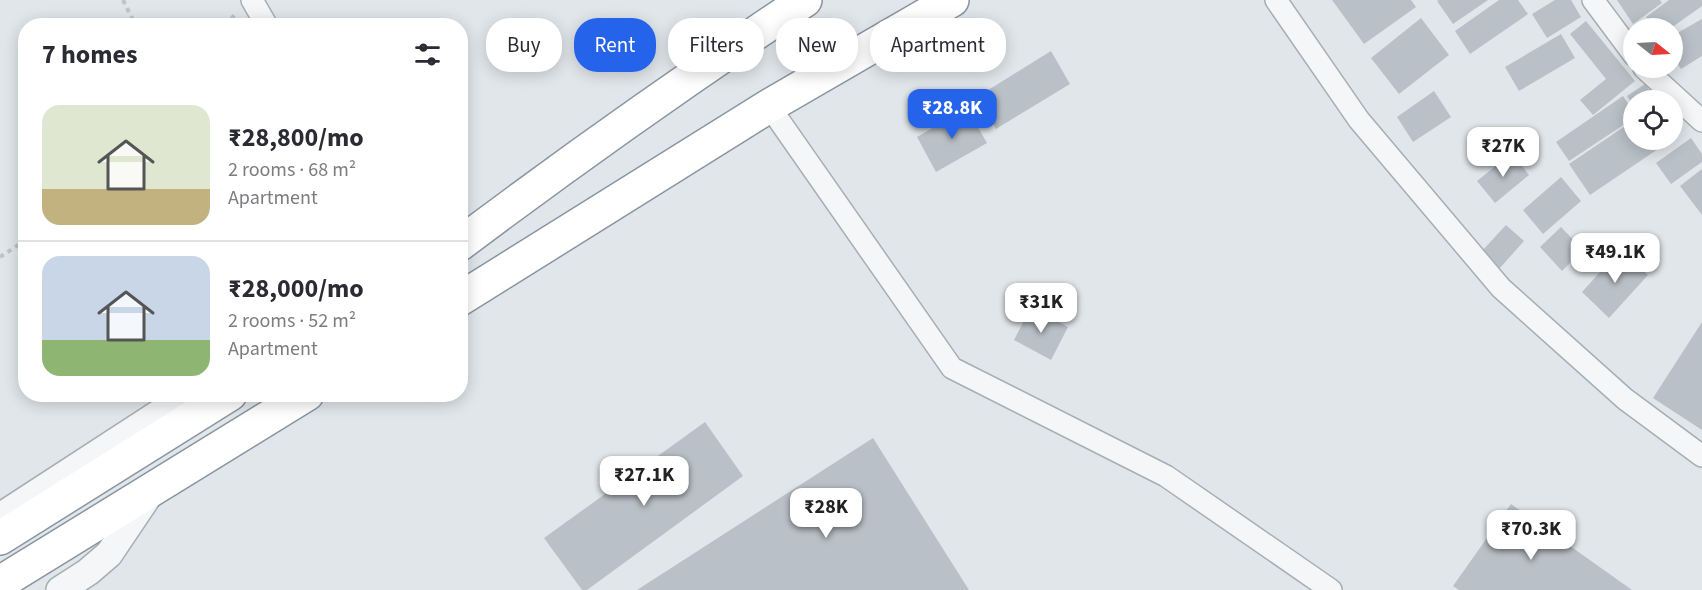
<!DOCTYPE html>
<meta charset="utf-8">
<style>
:root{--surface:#fff;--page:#f2f2f3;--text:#2b2b33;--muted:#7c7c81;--line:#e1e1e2;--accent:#2563eb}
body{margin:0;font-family:"Source Sans 3",sans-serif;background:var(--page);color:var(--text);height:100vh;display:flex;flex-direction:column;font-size:22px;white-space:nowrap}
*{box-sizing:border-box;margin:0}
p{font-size:20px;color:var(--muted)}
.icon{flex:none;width:33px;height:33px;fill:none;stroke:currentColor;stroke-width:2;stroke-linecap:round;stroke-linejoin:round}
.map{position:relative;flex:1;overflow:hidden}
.drawer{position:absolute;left:18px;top:18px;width:450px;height:384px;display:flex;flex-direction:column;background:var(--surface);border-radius:24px;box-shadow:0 3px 15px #0003}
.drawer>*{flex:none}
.banner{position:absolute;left:486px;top:18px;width:570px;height:54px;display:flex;gap:12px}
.needle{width:39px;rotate:108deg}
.controls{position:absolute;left:1623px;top:18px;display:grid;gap:12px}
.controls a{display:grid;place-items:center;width:60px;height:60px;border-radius:50%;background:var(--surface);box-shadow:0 3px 15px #0003;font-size:30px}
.price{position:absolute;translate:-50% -51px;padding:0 14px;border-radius:12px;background:#fff;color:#222;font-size:20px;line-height:39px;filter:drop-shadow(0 2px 3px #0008)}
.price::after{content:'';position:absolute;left:50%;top:36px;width:18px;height:14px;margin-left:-9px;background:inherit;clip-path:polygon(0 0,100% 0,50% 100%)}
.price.on{background:var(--accent);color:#fff}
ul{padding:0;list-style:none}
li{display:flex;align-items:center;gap:18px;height:150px;padding:0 24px}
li+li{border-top:2px solid var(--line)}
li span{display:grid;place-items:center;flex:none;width:168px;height:120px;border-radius:18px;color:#555}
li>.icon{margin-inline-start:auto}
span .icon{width:72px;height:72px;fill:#fffc;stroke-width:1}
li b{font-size:26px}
h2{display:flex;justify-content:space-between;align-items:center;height:72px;padding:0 24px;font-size:26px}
.tag{padding:0 21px;border-radius:24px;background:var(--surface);box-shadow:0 3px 15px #0003;font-size:21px;line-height:54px}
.tag.on{background:var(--accent);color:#fff}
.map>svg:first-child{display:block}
</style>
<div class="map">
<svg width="1702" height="590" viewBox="0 0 1702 590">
<rect width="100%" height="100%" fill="#e1e6ea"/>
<path fill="#b9c0c7" d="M 1332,0 L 1411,0 L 1416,7 L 1364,44 Z
M 1439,0 L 1488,0 L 1453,24 L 1437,1 Z
M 1499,0 L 1518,0 L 1528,14 L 1470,54 L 1455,31 Z
M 1555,0 L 1571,0 L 1581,17 L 1547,38 L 1532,14 Z
M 1617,0 L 1660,0 L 1662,3 L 1633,24 Z
M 1669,0 L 1702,0 L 1702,6 L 1671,28 L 1655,28 L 1646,17 Z
M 1421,18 L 1449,55 L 1399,94 L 1371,58 Z
M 1702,19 L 1702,56 L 1681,69 L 1672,55 L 1672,36 Z
M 1586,21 L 1635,81 L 1593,115 L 1580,100 L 1606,79 L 1570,34 Z
M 1561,34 L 1575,58 L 1519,91 L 1505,67 Z
M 1051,51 L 1070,84 L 996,129 L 977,97 Z
M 1645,84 L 1657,100 L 1634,100 L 1634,106 L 1627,96 Z
M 1434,91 L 1451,117 L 1413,142 L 1397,117 Z
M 1623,96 L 1634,112 L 1634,118 L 1569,161 L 1556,142 Z
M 967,108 L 987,143 L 936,172 L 917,137 Z
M 1634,120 L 1634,140 L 1652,140 L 1658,149 L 1590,195 L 1569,164 Z
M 1691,138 L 1702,154 L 1702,162 L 1671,184 L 1656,163 Z
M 1512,153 L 1529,175 L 1495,203 L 1477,181 Z
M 1702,169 L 1702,215 L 1680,186 Z
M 1561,177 L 1581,201 L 1543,234 L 1523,210 Z
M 1506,225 L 1524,241 L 1499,269 L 1481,252 Z
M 1561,227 L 1583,250 L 1562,271 L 1540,247 Z
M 1620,250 L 1648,275 L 1609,318 L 1582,292 Z
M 1031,307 L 1068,327 L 1051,360 L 1014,340 Z
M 1702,322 L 1702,430 L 1653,398 Z
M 705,422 L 743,476 L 587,590 L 582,590 L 544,538 Z
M 873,438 L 969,590 L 637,590 Z
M 1511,504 L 1632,590 L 1459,590 L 1453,586 Z"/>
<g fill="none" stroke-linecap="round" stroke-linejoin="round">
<g stroke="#a6aeb4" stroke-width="24">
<path id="minor" d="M 252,0 L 267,26
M 1276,0 L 1359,120 L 1501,288 L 1625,399 L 1702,456
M 1593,0 L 1634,55
M 1644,68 L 1702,121
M 769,106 L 952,368 L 1166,476 L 1331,590"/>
</g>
<g stroke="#a6aeb4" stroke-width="30">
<path id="tertiary" d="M 0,517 L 189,394
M 60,590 L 88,572 L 109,554 L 152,490"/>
</g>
<g stroke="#8995a1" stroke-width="36">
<path id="trunk" d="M 460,244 C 573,159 688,78 805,0
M 460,299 L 769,106 L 952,0
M 0,538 L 230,394
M 0,583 L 307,394"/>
</g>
<path stroke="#bfc4c9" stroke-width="4" stroke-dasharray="4.5 4.5" stroke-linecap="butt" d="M 123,0 L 136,26
M 226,26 L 235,14
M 0,257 L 26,240"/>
<use href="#minor" stroke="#f4f6f8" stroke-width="21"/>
<use href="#tertiary" stroke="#f4f6f8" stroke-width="27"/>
<use href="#trunk" stroke="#fff" stroke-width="33"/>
</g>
</svg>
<div class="controls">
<a><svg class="needle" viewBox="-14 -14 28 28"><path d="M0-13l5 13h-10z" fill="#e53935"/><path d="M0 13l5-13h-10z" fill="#7c7c81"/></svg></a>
<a><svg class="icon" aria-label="locate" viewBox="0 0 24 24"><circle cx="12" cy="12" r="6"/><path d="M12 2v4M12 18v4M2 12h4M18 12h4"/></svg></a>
</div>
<b class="price on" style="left:952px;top:140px">₹28.8K</b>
<b class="price" style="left:1503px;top:178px">₹27K</b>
<b class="price" style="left:1615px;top:284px">₹49.1K</b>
<b class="price" style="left:1041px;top:334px">₹31K</b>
<b class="price" style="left:644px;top:507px">₹27.1K</b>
<b class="price" style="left:826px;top:539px">₹28K</b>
<b class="price" style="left:1531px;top:561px">₹70.3K</b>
<div class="banner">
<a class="tag">Buy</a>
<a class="tag on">Rent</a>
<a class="tag">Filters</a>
<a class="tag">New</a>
<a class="tag">Apartment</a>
</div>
<section class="drawer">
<h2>7 homes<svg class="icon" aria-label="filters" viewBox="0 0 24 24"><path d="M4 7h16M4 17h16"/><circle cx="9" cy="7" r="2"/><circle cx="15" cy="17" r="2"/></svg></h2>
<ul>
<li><span style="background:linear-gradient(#dfe7d0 70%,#c2b280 0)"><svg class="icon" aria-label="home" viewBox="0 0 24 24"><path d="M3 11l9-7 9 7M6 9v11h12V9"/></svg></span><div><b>₹28,800/mo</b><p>2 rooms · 68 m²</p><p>Apartment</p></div></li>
<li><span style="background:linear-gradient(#c9d6e8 70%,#8fb573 0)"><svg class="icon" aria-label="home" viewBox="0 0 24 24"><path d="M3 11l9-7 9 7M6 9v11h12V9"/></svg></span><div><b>₹28,000/mo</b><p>2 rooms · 52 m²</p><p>Apartment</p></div></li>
</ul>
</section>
</div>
